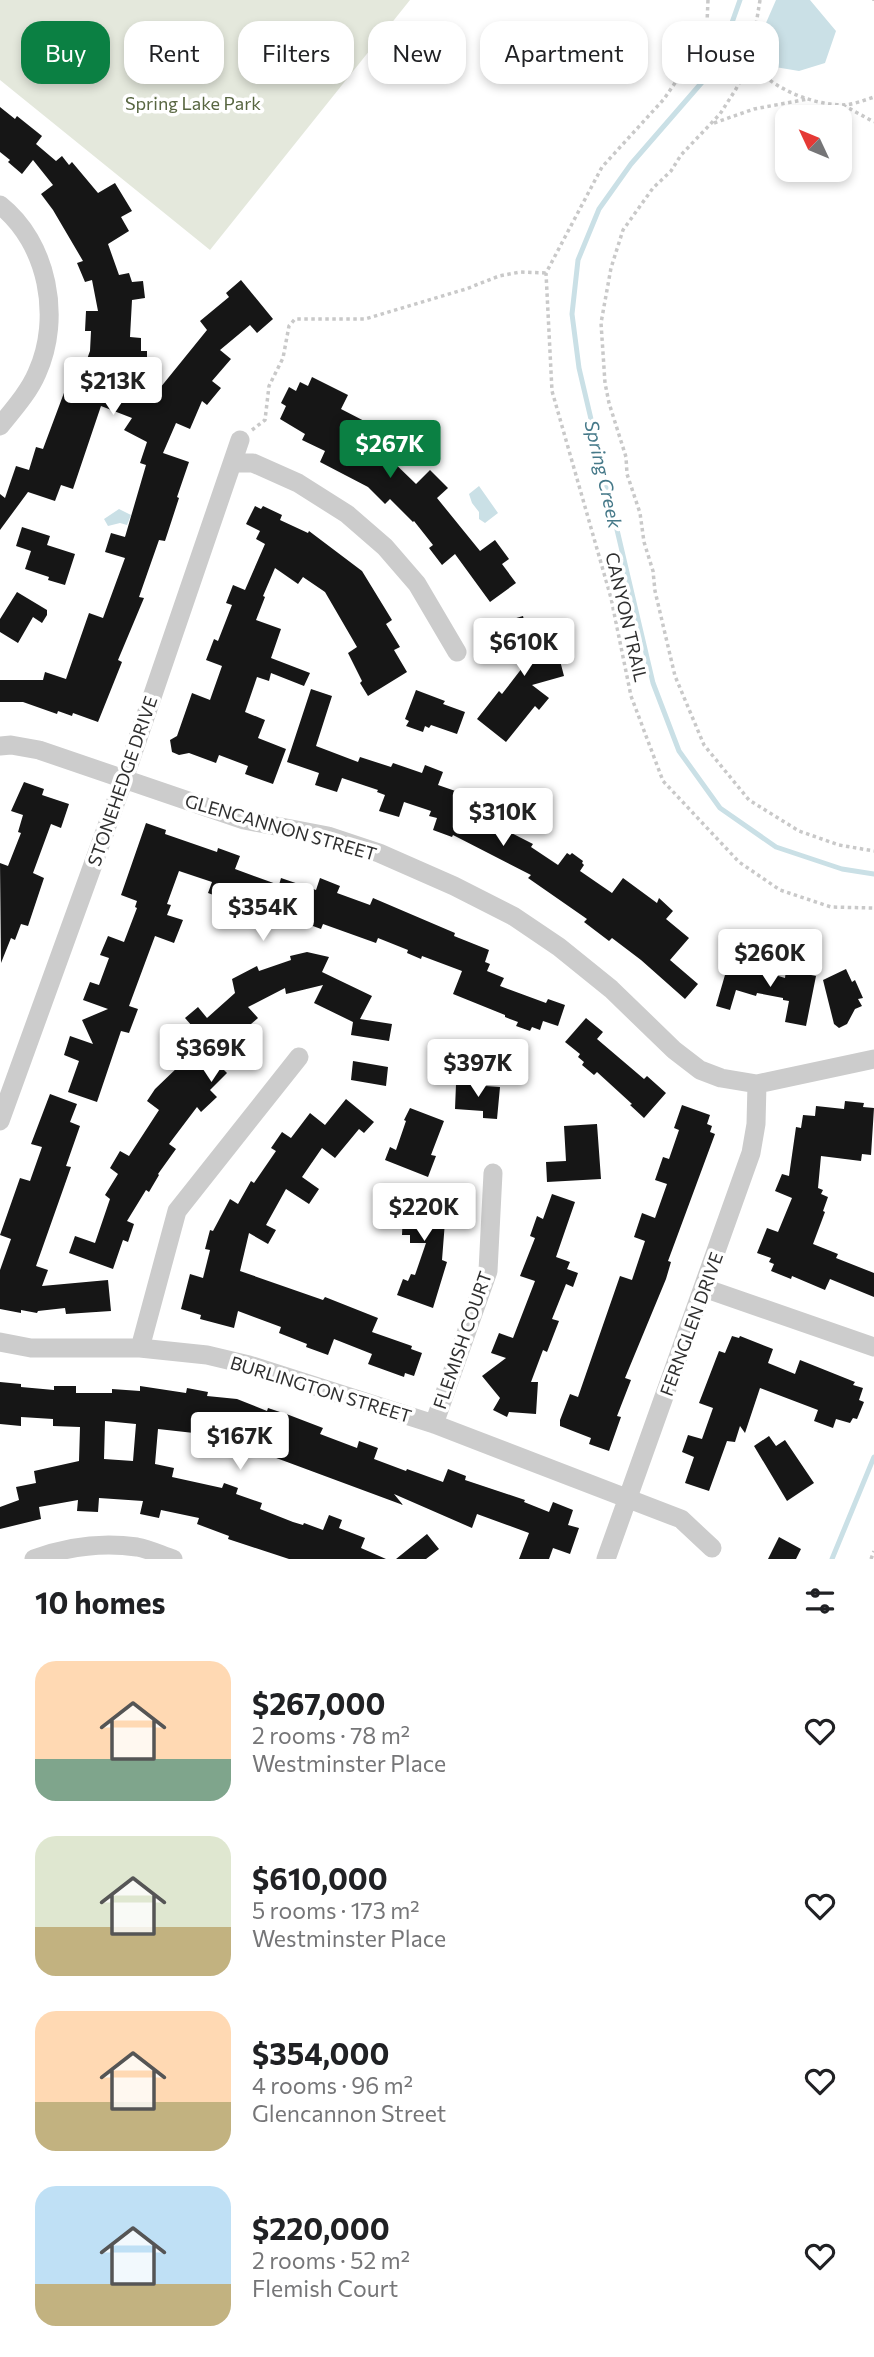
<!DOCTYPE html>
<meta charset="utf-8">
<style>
:root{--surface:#fff;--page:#f6f6f6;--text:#202124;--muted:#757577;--accent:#0b8043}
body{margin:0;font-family:Commissioner,sans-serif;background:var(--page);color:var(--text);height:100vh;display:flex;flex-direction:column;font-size:26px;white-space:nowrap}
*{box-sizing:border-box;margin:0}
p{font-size:23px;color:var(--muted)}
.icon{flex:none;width:38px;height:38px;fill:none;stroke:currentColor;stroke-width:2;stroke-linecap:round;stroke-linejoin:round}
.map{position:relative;height:1559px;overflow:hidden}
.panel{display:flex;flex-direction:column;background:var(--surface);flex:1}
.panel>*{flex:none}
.guide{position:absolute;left:21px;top:21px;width:833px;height:63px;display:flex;gap:14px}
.needle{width:46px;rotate:314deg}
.controls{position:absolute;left:775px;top:105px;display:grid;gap:14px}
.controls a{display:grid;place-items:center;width:77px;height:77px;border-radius:14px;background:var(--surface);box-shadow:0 4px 10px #0003;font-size:35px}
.price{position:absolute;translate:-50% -60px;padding:0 16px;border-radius:7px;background:#fff;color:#222;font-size:23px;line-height:46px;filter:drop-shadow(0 2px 4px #0008)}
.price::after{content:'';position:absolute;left:50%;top:42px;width:21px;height:16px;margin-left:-10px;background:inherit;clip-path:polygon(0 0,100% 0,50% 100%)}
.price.selected{background:var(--accent);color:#fff}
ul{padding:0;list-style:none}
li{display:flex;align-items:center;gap:21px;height:175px;padding:0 35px}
li span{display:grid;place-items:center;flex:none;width:196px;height:140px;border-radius:21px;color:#555}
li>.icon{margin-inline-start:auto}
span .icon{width:84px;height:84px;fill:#fffc;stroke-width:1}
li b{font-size:30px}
h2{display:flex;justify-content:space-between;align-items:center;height:84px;padding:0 35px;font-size:30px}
.tag{padding:0 24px;border-radius:21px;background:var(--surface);box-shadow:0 4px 10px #0003;font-size:24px;line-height:63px}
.tag.selected{background:var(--accent);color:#fff}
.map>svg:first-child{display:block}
</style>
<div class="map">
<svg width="874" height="1559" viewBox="0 0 874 1559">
<rect width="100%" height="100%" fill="#fff"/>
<path fill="#e4e8dc" d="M 0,0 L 410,0 L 210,250 L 0,80 Z"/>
<path fill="#cae0e6" d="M 776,0 L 810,0 L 836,31 L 825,63 L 799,71 L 763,65 L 759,39 Z
M 479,486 L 498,513 L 485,523 L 479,519 L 479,512 L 472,503 L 469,494 Z
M 119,509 L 131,515 L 127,525 L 120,523 L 108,526 L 104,519 Z"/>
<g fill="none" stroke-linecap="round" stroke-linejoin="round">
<path stroke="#cae0e6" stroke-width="5" d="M 740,0 L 717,65 L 631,164 L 599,209 L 578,260 L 572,314 L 579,368 L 653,683 L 679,751 L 720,808 L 776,847 L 842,869 L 874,874
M 832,1559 L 874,1457"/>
</g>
<path fill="#161616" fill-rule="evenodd" d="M 0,107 L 15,119 L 17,116 L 42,136 L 36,144 L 56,161 L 62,156 L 69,165 L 72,162 L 98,193 L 115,183 L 132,211 L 121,217 L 129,231 L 108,244 L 119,275 L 129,273 L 132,282 L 143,281 L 145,298 L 132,300 L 130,337 L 141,338 L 141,351 L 147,351 L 147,370 L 160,388 L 207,330 L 200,321 L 229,297 L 226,293 L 241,280 L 273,319 L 257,333 L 250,325 L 220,350 L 231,359 L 212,381 L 221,388 L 207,405 L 202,401 L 190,429 L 176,423 L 163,453 L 189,462 L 177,497 L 179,498 L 165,541 L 159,540 L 139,597 L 144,598 L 118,660 L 122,662 L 98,722 L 73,713 L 72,716 L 58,711 L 57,714 L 23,702 L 0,702 L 0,680 L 43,680 L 45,672 L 66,679 L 89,613 L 103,618 L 125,558 L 105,552 L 111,533 L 125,537 L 146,465 L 140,463 L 147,442 L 124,430 L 132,418 L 101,406 L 73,489 L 61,485 L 55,501 L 28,492 L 0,530 L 0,494 L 5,498 L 16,466 L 29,470 L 36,447 L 43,449 L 74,366 L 83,370 L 90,351 L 91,331 L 85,331 L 86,311 L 98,311 L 92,280 L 85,282 L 77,263 L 83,261 L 53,210 L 41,194 L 53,185 L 33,160 L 22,174 L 8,162 L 10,160 L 0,152 Z
M 312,377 L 348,395 L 341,409 L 372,425 L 368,434 L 388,444 L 383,452 L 416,484 L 430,470 L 448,488 L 437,498 L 480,551 L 495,540 L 509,559 L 502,564 L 516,583 L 490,602 L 455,554 L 442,565 L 429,548 L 433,545 L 414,521 L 413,522 L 390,499 L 385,504 L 368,487 L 320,462 L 325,451 L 302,440 L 305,434 L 280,419 L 286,406 L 281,403 L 289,387 L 296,391 L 300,382 L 308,386 Z
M 255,506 L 261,509 L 263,506 L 282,515 L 280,520 L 308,533 L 309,531 L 362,571 L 392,620 L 386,624 L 400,647 L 394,650 L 407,672 L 368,696 L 360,683 L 362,681 L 348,653 L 357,647 L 325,592 L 303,577 L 298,584 L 275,568 L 263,596 L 265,597 L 256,620 L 281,629 L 271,658 L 310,673 L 304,686 L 271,673 L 269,681 L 257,677 L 245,712 L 265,720 L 258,738 L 286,749 L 273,784 L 245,774 L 248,766 L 219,755 L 216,763 L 189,753 L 179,755 L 172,752 L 170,740 L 177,736 L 192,693 L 210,700 L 222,666 L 206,660 L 214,639 L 218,641 L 232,605 L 226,603 L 233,585 L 245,590 L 265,544 L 256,539 L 260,531 L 246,524 Z
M 22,527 L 50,536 L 47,545 L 75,554 L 65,585 L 48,580 L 49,577 L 25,569 L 31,551 L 16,546 Z
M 17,592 L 47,610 L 47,615 L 42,623 L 33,617 L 18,643 L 0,632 L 0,619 Z
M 523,616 L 526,628 L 550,622 L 564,676 L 532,685 L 549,698 L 539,710 L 535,706 L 506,742 L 477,719 L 499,691 L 502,694 L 529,659 L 524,640 L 505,645 L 499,623 Z
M 311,689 L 332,696 L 316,746 L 358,762 L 360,757 L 391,767 L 393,763 L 422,773 L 425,765 L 443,772 L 438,785 L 467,795 L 462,808 L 533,844 L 531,847 L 558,865 L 567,853 L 570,855 L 572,853 L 583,861 L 582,863 L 584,865 L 580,871 L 612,893 L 623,878 L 657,903 L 659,898 L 673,911 L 666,919 L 689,938 L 670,960 L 698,984 L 685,999 L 641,960 L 612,938 L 609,941 L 584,922 L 587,919 L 528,878 L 531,875 L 453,835 L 452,837 L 433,830 L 437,818 L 429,816 L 431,811 L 404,802 L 399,817 L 379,811 L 385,795 L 377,792 L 378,790 L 342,778 L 337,792 L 315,785 L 319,773 L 287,762 Z
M 416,690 L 445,701 L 443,704 L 465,712 L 457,734 L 431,725 L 429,728 L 425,726 L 423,732 L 406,726 L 409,721 L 405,719 Z
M 24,782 L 44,789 L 42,795 L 69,804 L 61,828 L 51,824 L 33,873 L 44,878 L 28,926 L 21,924 L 15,940 L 11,938 L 1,963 L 0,863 L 8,866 L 21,833 L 18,832 L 23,815 L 11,811 Z
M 146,823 L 166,830 L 165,834 L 217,852 L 218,848 L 240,856 L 235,869 L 279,885 L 281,878 L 316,890 L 320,878 L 340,886 L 337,893 L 370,905 L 373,898 L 455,933 L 454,936 L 489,950 L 485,962 L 490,964 L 487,971 L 504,978 L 500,986 L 546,1003 L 548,999 L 565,1005 L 558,1026 L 543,1021 L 540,1030 L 532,1027 L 530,1031 L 516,1026 L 518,1022 L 505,1017 L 505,1015 L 453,994 L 462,971 L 422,956 L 421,959 L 407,953 L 408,950 L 378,938 L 376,943 L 323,924 L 321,929 L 302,922 L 304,917 L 265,902 L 263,909 L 244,902 L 243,906 L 208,893 L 212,882 L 179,871 L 167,904 L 171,905 L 167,915 L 183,920 L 174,943 L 155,936 L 129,1006 L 138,1009 L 129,1033 L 121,1031 L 97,1102 L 68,1092 L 79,1061 L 64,1055 L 70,1036 L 93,1044 L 82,1020 L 108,1009 L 83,1000 L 90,982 L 99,985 L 109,958 L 100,955 L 108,936 L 124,942 L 137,908 L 135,907 L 137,901 L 121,895 Z
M 307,952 L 329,957 L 322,972 L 372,996 L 360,1019 L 392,1024 L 389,1041 L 351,1035 L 353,1022 L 314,1003 L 323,985 L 286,994 L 285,988 L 248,1007 L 258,1018 L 244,1030 L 242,1028 L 210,1056 L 227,1073 L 210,1090 L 217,1097 L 201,1112 L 197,1107 L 169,1144 L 176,1149 L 158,1174 L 159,1175 L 149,1192 L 146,1190 L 127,1221 L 134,1224 L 128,1242 L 123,1240 L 113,1269 L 69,1253 L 75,1236 L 95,1243 L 110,1199 L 105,1195 L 118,1174 L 110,1168 L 120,1151 L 129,1156 L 159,1110 L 147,1101 L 155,1089 L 205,1041 L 185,1018 L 198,1007 L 207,1018 L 235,993 L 232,979 L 257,966 L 259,971 L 291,960 L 290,956 Z
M 729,961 L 785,978 L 786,970 L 816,976 L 806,1026 L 785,1022 L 789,1001 L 783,1000 L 783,998 L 757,993 L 756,996 L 736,990 L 730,1010 L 716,1006 Z
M 846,969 L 852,982 L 855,980 L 863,998 L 858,999 L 862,1006 L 855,1009 L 847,1024 L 839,1028 L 834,1024 L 823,980 Z
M 586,1018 L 603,1032 L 597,1039 L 644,1079 L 647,1076 L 666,1093 L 644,1118 L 630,1105 L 632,1104 L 597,1072 L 594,1075 L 582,1065 L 584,1062 L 578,1057 L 580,1054 L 565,1042 Z
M 353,1061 L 388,1067 L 386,1086 L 351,1080 Z
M 456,1084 L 500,1087 L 497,1119 L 483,1118 L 483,1111 L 455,1109 Z
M 50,1094 L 77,1104 L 70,1122 L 80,1126 L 66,1166 L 71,1167 L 36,1266 L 48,1270 L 42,1286 L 108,1280 L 111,1311 L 66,1314 L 65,1308 L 38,1311 L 37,1313 L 21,1310 L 21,1313 L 0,1309 L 0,1270 L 11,1239 L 0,1235 L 20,1178 L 30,1181 L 42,1147 L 31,1144 Z
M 346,1099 L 374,1122 L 364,1133 L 359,1129 L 335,1158 L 322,1148 L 302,1177 L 319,1189 L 309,1204 L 286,1189 L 266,1225 L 276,1230 L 268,1244 L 249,1233 L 240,1271 L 323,1300 L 325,1297 L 378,1318 L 372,1332 L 412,1346 L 411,1349 L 422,1353 L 414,1376 L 405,1373 L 404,1377 L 368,1364 L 372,1354 L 334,1339 L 328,1355 L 306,1347 L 307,1344 L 279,1333 L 281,1327 L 238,1311 L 234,1328 L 200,1319 L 201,1315 L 181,1309 L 190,1274 L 203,1278 L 210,1250 L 205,1249 L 210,1230 L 213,1231 L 230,1199 L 238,1204 L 251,1181 L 254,1183 L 276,1151 L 271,1148 L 282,1132 L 291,1138 L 310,1113 L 325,1125 Z
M 845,1101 L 864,1103 L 863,1107 L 874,1108 L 871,1155 L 862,1154 L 861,1161 L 821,1156 L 818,1188 L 823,1190 L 821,1194 L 828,1197 L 823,1211 L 825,1212 L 813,1244 L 838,1254 L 836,1258 L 874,1273 L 874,1297 L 830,1279 L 825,1290 L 792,1276 L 791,1279 L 771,1271 L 774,1264 L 769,1262 L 771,1258 L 757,1253 L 767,1228 L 778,1232 L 792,1198 L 775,1191 L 782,1174 L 789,1176 L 796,1127 L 801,1128 L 803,1115 L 815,1116 L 816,1106 L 844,1109 Z
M 682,1105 L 710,1115 L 707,1124 L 712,1126 L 710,1132 L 715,1134 L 668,1261 L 671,1262 L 666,1279 L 625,1378 L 631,1380 L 617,1416 L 621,1417 L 609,1451 L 589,1444 L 591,1438 L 560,1426 L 560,1420 L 570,1394 L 578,1397 L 620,1276 L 632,1280 L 645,1241 L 634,1237 L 642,1213 L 655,1218 L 667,1184 L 655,1180 L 663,1157 L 669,1159 L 679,1130 L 674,1128 Z
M 410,1108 L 444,1121 L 431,1155 L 436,1156 L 428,1177 L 385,1160 L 390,1147 L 396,1150 L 406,1121 L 404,1120 Z
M 597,1124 L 601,1179 L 547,1182 L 546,1162 L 566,1161 L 564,1126 Z
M 392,1191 L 447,1196 L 442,1260 L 447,1262 L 433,1308 L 397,1295 L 403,1279 L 408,1281 L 411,1274 L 415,1275 L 426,1243 L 410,1243 L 410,1235 L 402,1235 L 403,1209 L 391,1208 Z
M 552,1194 L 575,1202 L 556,1257 L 570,1262 L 567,1269 L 578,1273 L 573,1287 L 566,1284 L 552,1319 L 559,1321 L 547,1352 L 543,1350 L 531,1382 L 538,1382 L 536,1414 L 509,1412 L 507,1417 L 493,1410 L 500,1398 L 482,1376 L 506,1358 L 491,1353 L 499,1333 L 513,1338 L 535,1281 L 520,1276 L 535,1238 L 530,1236 L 537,1216 L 543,1219 Z
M 732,1336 L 739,1338 L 740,1336 L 773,1349 L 768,1363 L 795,1374 L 800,1360 L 855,1382 L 853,1385 L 863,1388 L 859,1400 L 864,1402 L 857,1419 L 853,1418 L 850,1423 L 836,1419 L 833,1428 L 814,1421 L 818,1410 L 760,1388 L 745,1433 L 740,1426 L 735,1442 L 727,1441 L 709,1491 L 685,1483 L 694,1457 L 682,1452 L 688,1435 L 702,1439 L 713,1408 L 699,1403 L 719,1351 L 725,1353 Z
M 0,1382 L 21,1384 L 21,1387 L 54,1390 L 54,1386 L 76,1386 L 76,1393 L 112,1393 L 112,1389 L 140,1391 L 140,1386 L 186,1393 L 187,1388 L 208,1392 L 207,1396 L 237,1399 L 267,1411 L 268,1408 L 289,1415 L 323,1428 L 320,1434 L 357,1448 L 359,1441 L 378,1448 L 374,1459 L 406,1471 L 407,1469 L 443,1482 L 448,1469 L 466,1476 L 465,1480 L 525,1500 L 524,1502 L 549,1512 L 553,1502 L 573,1510 L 568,1525 L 579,1528 L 570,1554 L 553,1548 L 549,1559 L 519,1559 L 529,1533 L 477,1514 L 472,1528 L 394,1494 L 403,1505 L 225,1439 L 229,1426 L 196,1420 L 194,1433 L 158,1429 L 155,1464 L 174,1468 L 172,1477 L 222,1488 L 224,1483 L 238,1488 L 236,1494 L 262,1503 L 260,1509 L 293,1522 L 303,1525 L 304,1523 L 323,1530 L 329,1515 L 342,1520 L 339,1528 L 365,1538 L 361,1548 L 386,1559 L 289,1559 L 228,1539 L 229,1536 L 197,1524 L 199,1518 L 161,1510 L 159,1518 L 140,1514 L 143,1501 L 99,1498 L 98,1512 L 77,1511 L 78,1500 L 39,1507 L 41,1519 L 0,1529 L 0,1507 L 19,1500 L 16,1487 L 36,1483 L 34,1471 L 79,1461 L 80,1427 L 53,1426 L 53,1419 L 21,1417 L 21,1426 L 0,1424 ZM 105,1421 L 136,1424 L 133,1461 L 104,1459 Z
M 769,1436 L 776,1446 L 785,1440 L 814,1483 L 787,1501 L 754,1446 Z
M 427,1534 L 439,1549 L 426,1559 L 396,1559 Z
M 779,1537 L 801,1549 L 796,1559 L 768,1559 Z"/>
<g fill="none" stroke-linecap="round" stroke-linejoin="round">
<path stroke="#c9c9c9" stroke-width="3.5" stroke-dasharray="3.5 3.5" stroke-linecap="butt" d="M 708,0 L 707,23 L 688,64 L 664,99 L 602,167 L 546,273 L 552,391 L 611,598 L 631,696 L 663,781 L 739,862 L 780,890 L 831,907 L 874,908
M 760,0 L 750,62 L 736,89 L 720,114 L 681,155 L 671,171 L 653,188 L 623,230 L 611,268 L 601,323 L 605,383 L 609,403 L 626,457 L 627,474 L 640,513 L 644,542 L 653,571 L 655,591 L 675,676 L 704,745 L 749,800 L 799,831 L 839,845 L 874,851
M 874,0 L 874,1
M 707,23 L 753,47
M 750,61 C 769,87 809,104 842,105 C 852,105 865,100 874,97
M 843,105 L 874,122
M 714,123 L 754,109 L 808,99
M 252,430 L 265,420 L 269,386 L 283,358 L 289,326 L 295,319 L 365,319 L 466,289 L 499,276 L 520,272 L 546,273
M 871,1559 L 874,1551"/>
<path stroke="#ccc" stroke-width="19" d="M 0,205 C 48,243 62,318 37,373 C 29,392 13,410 0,426
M 232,463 L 253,463 L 298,483 L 347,514 L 385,547 L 417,584 L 457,652
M 0,746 L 11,745 L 39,750 L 244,820 L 328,836 L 379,853 L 454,886 L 513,916 L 559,947 L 611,989 L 674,1050 L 700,1070 L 721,1078 L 757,1084 L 874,1059
M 0,1121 L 124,779 L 240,440
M 704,1288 L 874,1347
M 0,1342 L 31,1348 L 140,1348 L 207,1355 L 249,1365 L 434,1424 L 681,1519 L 712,1548
M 140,1348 L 177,1211 L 299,1057
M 434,1424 L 488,1271 L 493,1173
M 34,1559 C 66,1547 102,1542 137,1547 C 149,1549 161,1555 173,1559
M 606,1559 L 751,1153 L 756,1124 L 757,1084"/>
</g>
<g text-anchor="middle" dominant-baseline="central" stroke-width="7" stroke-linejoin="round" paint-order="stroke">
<g font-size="18" fill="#586641" stroke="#fff">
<text x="193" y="103">Spring Lake Park</text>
</g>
<g font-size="18" fill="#2f2f2f" stroke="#fff">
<text transform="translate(627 617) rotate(77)">CANYON TRAIL</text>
<text transform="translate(122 781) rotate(-71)">STONEHEDGE DRIVE</text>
<text transform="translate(281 827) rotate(16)">GLENCANNON STREET</text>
<text transform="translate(691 1324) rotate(-70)">FERNGLEN DRIVE</text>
<text transform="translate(462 1340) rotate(-71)">FLEMISH COURT</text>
<text transform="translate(321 1389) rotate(17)">BURLINGTON STREET</text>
</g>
<g font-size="19" font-style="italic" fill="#467989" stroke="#fff">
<text transform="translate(604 474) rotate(77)">Spring Creek</text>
</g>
</g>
</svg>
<div class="controls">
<a><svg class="needle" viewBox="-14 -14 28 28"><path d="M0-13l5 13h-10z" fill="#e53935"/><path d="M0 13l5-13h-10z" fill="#757577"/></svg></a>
</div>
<b class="price" style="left:113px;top:417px">$213K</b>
<b class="price selected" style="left:390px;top:480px">$267K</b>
<b class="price" style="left:524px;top:678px">$610K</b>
<b class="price" style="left:503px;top:848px">$310K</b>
<b class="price" style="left:263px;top:943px">$354K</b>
<b class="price" style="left:770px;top:989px">$260K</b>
<b class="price" style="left:211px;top:1084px">$369K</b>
<b class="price" style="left:478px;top:1099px">$397K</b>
<b class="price" style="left:424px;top:1243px">$220K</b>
<b class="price" style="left:240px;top:1472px">$167K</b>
<div class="guide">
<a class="tag selected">Buy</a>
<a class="tag">Rent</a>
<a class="tag">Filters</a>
<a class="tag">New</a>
<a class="tag">Apartment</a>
<a class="tag">House</a>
</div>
</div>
<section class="panel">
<h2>10 homes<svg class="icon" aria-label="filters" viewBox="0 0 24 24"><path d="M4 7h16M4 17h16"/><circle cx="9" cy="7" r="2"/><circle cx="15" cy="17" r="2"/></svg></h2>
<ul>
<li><span style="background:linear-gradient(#ffd9b3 70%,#7fa58c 0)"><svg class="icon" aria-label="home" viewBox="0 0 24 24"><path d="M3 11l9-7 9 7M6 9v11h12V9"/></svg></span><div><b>$267,000</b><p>2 rooms · 78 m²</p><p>Westminster Place</p></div><svg class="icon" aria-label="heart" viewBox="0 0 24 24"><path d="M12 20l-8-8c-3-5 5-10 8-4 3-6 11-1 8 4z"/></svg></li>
<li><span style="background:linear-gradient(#dfe7d0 65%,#c2b280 0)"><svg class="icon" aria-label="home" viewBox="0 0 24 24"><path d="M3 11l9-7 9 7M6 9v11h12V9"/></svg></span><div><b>$610,000</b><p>5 rooms · 173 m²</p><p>Westminster Place</p></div><svg class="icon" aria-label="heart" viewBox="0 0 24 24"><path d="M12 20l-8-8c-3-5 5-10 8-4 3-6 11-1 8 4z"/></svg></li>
<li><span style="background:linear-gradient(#ffd9b3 65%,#c2b280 0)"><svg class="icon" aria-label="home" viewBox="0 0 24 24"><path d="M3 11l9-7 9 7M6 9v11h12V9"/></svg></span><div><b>$354,000</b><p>4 rooms · 96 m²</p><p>Glencannon Street</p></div><svg class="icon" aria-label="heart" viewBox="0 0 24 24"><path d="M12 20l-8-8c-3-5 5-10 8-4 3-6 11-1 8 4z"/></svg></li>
<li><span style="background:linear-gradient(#bfe0f5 70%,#c2b280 0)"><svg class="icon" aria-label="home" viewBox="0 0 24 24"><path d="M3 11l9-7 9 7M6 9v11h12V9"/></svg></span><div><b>$220,000</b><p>2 rooms · 52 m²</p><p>Flemish Court</p></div><svg class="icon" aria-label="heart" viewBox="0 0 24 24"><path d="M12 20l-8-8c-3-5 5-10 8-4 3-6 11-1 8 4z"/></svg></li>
</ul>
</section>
